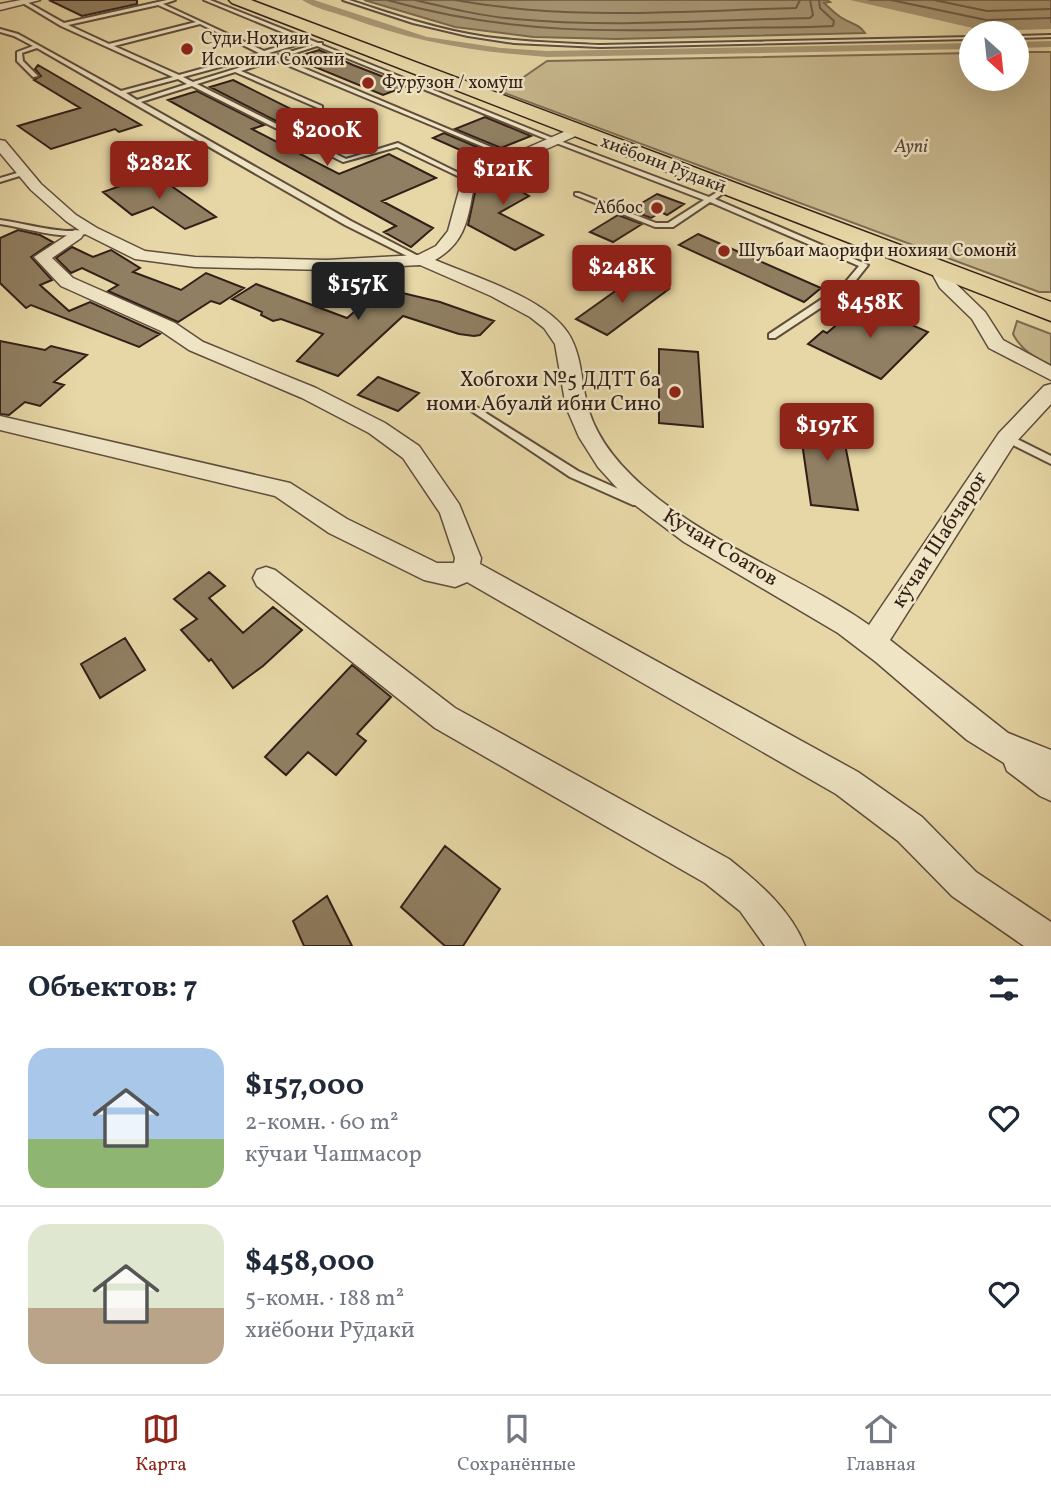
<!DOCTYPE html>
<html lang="ru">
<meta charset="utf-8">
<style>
:root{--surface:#fff;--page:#f2f2f3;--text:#1f2937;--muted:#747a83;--line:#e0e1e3;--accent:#8f2418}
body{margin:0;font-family:Vollkorn,serif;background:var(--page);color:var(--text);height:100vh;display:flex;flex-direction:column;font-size:26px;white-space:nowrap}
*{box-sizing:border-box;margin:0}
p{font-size:23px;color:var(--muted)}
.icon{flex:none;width:38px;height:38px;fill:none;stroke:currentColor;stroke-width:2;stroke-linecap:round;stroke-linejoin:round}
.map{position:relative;height:946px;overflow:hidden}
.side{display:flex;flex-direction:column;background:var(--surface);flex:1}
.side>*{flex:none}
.needle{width:46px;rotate:153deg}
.fabs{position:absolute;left:959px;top:21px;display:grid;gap:14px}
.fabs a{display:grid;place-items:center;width:70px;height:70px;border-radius:50%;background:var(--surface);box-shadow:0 7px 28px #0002;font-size:35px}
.price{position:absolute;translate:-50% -60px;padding:0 16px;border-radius:7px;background:var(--accent);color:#fff;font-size:23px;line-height:46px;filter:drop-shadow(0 2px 4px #0008)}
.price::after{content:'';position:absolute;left:50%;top:42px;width:21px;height:16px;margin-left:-10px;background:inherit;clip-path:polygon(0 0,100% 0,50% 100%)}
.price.on{background:#222;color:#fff}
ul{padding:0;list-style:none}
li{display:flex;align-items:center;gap:21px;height:175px;padding:0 28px}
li+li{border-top:2px solid var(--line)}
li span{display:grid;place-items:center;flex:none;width:196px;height:140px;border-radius:21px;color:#555}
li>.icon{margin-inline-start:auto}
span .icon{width:84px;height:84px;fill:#fffc;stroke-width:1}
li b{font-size:30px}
h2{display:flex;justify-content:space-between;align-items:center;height:84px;padding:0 28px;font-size:30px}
.menu{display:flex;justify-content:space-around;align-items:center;height:98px;border-top:2px solid var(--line);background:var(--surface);font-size:19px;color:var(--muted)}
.menu a{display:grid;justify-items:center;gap:4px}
.menu .on{color:var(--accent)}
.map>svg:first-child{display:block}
</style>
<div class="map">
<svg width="1051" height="946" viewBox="0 0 1051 946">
<rect width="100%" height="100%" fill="#e7d7a6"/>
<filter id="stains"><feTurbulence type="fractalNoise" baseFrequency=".00286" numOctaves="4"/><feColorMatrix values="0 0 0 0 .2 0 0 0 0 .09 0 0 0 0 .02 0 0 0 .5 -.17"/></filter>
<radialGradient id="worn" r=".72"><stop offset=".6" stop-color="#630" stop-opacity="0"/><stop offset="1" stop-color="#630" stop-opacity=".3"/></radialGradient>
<path fill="#c8b88e" stroke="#7d6c53" stroke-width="2" d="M 1017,52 L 1051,52 L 1051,292 L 1039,292 L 502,92 L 547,61 L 971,53 L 971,79 L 1017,79 Z
M 1017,321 L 1051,334 L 1051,365 C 1035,358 1021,350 1013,334 Z"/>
<path fill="#a99876" stroke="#796850" stroke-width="2" d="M 364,0 L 827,0 L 830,2 L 824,3 C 830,8 835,14 842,18 C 851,24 858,23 865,33 L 616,39 L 533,37 L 455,27 Z
M 857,0 L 1051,0 L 1051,25 L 985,27 Z"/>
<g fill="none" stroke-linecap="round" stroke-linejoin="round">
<path stroke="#6e5c47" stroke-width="2" d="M 387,0 C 511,35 610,32 737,28 C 769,27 801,28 833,26 L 834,21 L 820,8 L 819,0
M 415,0 C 448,8 481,16 515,19 C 613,28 712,20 810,18 L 813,15 L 810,0
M 455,0 C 569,21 681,11 796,8 L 800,0
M 891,0 L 986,20 L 1051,18
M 934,0 L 987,11 L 1051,9"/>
<path fill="#a99876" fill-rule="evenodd" d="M 302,0 L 314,0 L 427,37 L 501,48 L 547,51 L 971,43 L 971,49 L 547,57 C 476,52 414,42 347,17 C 332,12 314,8 302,0 Z
M 850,0 L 866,0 L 986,25 L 1051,23 L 1051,29 L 986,31 Z
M 1051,41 L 1051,47 L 1017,48 L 1017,42 Z"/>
</g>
<path fill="#907f62" stroke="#321f18" stroke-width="2" d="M 49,0 L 137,0 L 137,4 L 82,16 Z
M 319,50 L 353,65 L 407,86 L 383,95 L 293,58 Z
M 38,65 L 141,125 L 119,132 L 115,129 L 51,149 L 18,126 L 80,108 L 34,80 L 41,76 L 35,69 Z
M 233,80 L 299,113 L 276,121 L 210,87 Z
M 197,91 L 264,125 L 252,129 L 339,174 L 389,154 L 436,178 L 382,201 L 433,228 L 411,247 L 384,232 L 396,226 L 168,100 Z
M 485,117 L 531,136 L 501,148 L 455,129 Z
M 444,133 L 491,153 L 487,154 L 497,158 L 481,165 L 484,156 L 478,158 L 433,138 Z
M 515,166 L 547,179 L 522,192 L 529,196 L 499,213 L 543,235 L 515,250 L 468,225 L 477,183 Z
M 154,174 L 216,217 L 185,229 L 153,207 L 132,215 L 103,192 Z
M 657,194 L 684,204 L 667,215 L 661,212 L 651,218 L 630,210 Z
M 618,215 L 642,224 L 613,242 L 590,232 Z
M 18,230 L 40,235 L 53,242 L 31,257 L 52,280 L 40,285 L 69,311 L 90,302 L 160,334 L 139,347 L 31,305 L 26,308 L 0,283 L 0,238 Z
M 698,234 L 821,288 L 804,302 L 679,245 Z
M 72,247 L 93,257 L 111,250 L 140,268 L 133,272 L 181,290 L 206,273 L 244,288 L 220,304 L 211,301 L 178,322 L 108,291 L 118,285 L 82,268 L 71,273 L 56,258 Z
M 638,275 L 669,289 L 607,335 L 576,319 Z
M 256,284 L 347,318 L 382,288 L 440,302 L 494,321 L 480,335 L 474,336 L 459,334 L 403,316 L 338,376 L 297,361 L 323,334 L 281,319 L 273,321 L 261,315 L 262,312 L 232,299 Z
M 862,303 L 928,332 L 881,379 L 808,344 L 823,331 L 827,333 Z
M 0,341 L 45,350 L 51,346 L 87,355 L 54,382 L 64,385 L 40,406 L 25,402 L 9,415 L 0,414 Z
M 659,349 L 698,352 L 703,427 L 659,423 Z
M 378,377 L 419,393 L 398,411 L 358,395 Z
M 798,415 L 840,419 L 858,510 L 811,505 Z
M 209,572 L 225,586 L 209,598 L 243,633 L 273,607 L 302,630 L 263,666 L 233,688 L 211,659 L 209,661 L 181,630 L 197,619 L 174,599 Z
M 125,638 L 145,670 L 100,698 L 81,664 Z
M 352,665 L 391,697 L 357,734 L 366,741 L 336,775 L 308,752 L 286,775 L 265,757 Z
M 445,846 L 500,889 L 463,946 L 445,946 L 401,907 Z
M 327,896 L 352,946 L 304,946 L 293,921 Z"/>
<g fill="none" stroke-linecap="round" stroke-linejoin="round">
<g stroke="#5f4d3c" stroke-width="4">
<path id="service" d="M 167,0 L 175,0 L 163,4 L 264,51 L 301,40 L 204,0 L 210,0 L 318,43 L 322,43 L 322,45 L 555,139 L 709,197 L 724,188 L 728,188 L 728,190 L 715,199 L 868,265 L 849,289 L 775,338 L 769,338 L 769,334 L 843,285 L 859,266 L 710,202 L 673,227 L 655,227 L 575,195 L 575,193 L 579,193 L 656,223 L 668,223 L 704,200 L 551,141 L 317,46 L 280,58 L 515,157 L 510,158 L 275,60 L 241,71 L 322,106 L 322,108 L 318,108 L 235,72 L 197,84 L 346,159 L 398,143 L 471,179 L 466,180 L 397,147 L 343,162 L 192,86 L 141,102 L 351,221 L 426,260 L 422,262 L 419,262 L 345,225 L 37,48 L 22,53 L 23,61 L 38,76 L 33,77 L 17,61 L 17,52 L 33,46 L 14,36 L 0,32 L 0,29 L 18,34 L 121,91 L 173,77 L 61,26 L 21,2 L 25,1 L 64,23 ZM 158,5 L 196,22 L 109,44 L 68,25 ZM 200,24 L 259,53 L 179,75 L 114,46 ZM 306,42 L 313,45 L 276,56 L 269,53 ZM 264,55 L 271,58 L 193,82 L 183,77 ZM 178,79 L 187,84 L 137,100 L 126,93 Z
M 343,0 L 349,0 C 394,15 439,30 486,37 C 524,42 562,43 600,45 L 971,37 L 971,39 L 600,47 L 514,43 L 468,36 L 413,23 Z
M 1051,35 L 1051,37 L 1017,38 L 1017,36 Z
M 24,171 L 27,173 L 26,174 L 0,182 L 0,178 Z
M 0,220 C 22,223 45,230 67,231 C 76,231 87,228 95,231 C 70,243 27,228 0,224 Z
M 470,403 L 578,471 L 641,499 L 642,502 L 641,505 L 633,505 L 570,477 L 467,408 L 465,406 Z
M 1007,434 L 1051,456 L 1051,464 L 1003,440 L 1002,438 Z"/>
</g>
<g stroke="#5f4d3c" stroke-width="3">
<path id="minor" d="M 21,0 L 40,0 L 0,10 L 0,4 Z
M 575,127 L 582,131 L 580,134 L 475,181 C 468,215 468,241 435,260 C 474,277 544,297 568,333 C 581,353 581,377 586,399 C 593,435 617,463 643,486 C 710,545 797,575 869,625 L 999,433 L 1044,386 L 1051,384 L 1051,404 L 1015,443 L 890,640 L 1008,733 L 1051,750 L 1051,801 L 1040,796 L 1007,771 L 1004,763 L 967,740 L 876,662 L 838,633 L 684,542 L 627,499 L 598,467 L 579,437 L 566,407 L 555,344 L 544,328 L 530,317 L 491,296 L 420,265 L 327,270 L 195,267 L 135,259 L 85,234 L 66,221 L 31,190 L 0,153 L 0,140 L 5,141 L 41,184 L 76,215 L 97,228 L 145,251 L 195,257 L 327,260 L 418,255 L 436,246 L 448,231 L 463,176 Z
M 75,230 L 81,232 L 83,235 L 81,238 L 52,258 L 73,278 L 175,323 L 203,342 L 316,388 L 385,423 L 419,446 L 459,504 L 481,558 L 480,564 L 858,772 L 922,817 L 976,872 L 1051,922 L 1051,946 L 1024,946 L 952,896 L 898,841 L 836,794 L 467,582 L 455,587 L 424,580 L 329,533 L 275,496 L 0,430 L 0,416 L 290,483 L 347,519 L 437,563 L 454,563 L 455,558 L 440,513 L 403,458 L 369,433 L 302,398 L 189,350 L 161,331 L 61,286 L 34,257 Z
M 937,263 L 943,264 L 953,281 L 985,312 L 1003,340 L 1051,366 L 1051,380 L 989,348 L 972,319 L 940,288 L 929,268 Z
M 266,567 L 275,570 L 455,708 L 729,859 C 759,883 790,909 805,946 L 765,946 L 740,911 L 705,883 L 435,728 L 257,586 L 253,578 L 257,570 Z"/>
</g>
<g stroke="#321f18" stroke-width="3">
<path id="trunk" d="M 229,0 L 251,0 L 1051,302 L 1051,321 L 232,3 Z"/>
</g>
<use href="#service" fill="#efe5c5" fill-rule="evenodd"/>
<use href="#minor" fill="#efe5c5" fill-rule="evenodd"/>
<use href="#trunk" fill="#e7d7a6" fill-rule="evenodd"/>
</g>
<g fill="#8f2418" stroke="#efe5c5" stroke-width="2.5">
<circle cx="187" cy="49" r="7"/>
<circle cx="368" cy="83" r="7"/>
<circle cx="657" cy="208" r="7"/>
<circle cx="724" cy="251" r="7"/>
<circle cx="675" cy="392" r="7"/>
</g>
<g text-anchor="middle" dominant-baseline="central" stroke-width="5" stroke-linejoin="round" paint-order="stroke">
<g font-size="18" fill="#321f18" stroke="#efe5c5" text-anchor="start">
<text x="201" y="39">Суди Ноҳияи<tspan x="201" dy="21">Исмоили Сомонӣ</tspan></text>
<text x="382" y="83">Фурӯзон / хомӯш</text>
<text x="643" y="208" text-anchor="end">Аббос</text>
<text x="738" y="251">Шуъбаи маорифи нохияи Сомонй</text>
</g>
<g font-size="18" font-style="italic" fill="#584536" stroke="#efe5c5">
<text x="911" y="147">Ayni</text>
</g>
<g font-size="18" fill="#321f18" stroke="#efe5c5">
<text transform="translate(663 165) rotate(21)">хиёбони Рӯдакӣ</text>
</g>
<g font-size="21" fill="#321f18" stroke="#efe5c5" text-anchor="end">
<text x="661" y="380">Хобгохи №5 ДДТТ ба<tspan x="661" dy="24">номи Абуалй ибни Сино</tspan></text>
</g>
<g font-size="21" fill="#321f18" stroke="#efe5c5">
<text transform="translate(940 540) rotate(-57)">кӯчаи Шабчароғ</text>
<text transform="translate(720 548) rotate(31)">Кучаи Соатов</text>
</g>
</g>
<rect width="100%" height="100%" filter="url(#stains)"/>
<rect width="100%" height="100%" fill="url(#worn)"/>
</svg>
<div class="fabs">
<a><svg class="needle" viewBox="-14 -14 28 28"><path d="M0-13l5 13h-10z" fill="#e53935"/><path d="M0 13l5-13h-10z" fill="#747a83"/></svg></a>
</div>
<b class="price" style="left:327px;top:168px">$200K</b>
<b class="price" style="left:159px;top:201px">$282K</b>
<b class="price" style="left:503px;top:207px">$121K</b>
<b class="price" style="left:622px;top:305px">$248K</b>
<b class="price on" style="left:358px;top:322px">$157K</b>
<b class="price" style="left:870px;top:340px">$458K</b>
<b class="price" style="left:827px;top:463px">$197K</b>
</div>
<section class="side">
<h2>Объектов: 7<svg class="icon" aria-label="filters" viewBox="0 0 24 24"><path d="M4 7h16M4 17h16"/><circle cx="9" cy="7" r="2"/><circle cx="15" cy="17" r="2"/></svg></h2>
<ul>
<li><span style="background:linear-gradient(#a9c7e8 65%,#8fb573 0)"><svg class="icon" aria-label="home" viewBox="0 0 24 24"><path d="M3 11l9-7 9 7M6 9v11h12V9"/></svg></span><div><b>$157,000</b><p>2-комн. · 60 m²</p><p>кӯчаи Чашмасор</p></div><svg class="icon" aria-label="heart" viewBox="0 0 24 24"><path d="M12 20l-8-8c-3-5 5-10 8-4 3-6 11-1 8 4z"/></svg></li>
<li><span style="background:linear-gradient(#dfe7d0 60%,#b9a48a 0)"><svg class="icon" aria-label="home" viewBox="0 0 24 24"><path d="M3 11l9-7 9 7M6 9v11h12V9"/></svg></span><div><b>$458,000</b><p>5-комн. · 188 m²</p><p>хиёбони Рӯдакӣ</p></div><svg class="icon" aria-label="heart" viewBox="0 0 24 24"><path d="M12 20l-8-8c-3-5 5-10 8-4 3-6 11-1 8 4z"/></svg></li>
</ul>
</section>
<nav class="menu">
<a class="on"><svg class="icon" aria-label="map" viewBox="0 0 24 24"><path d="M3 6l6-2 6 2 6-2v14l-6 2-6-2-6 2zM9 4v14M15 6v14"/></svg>Карта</a>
<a><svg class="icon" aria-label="saved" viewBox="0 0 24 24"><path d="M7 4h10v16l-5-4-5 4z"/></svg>Сохранённые</a>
<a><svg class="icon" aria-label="home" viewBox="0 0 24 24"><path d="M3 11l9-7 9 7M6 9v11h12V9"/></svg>Главная</a>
</nav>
